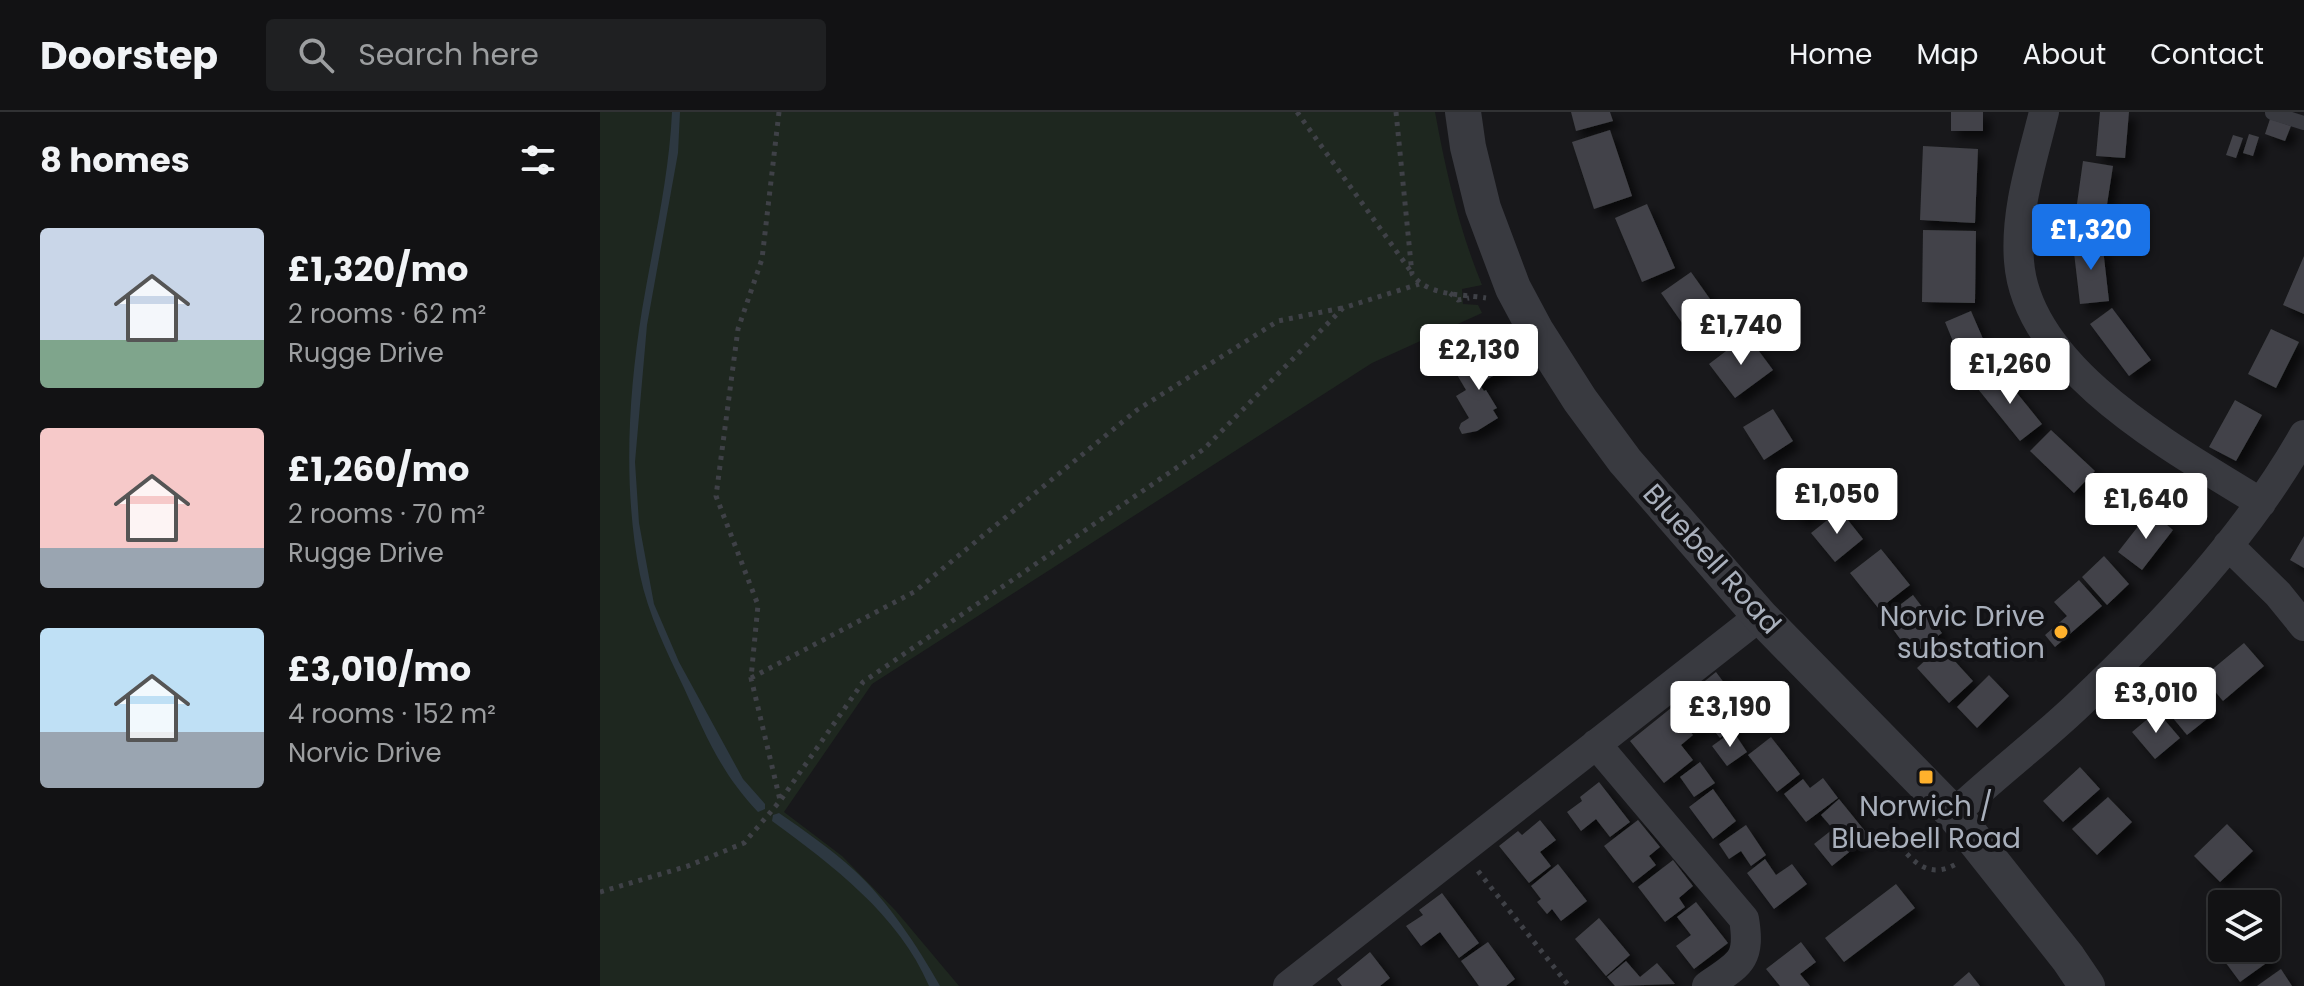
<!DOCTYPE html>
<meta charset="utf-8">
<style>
:root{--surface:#121214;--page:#1f2022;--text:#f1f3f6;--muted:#9c9ea0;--line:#313234;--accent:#1a73e8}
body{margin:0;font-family:Poppins,sans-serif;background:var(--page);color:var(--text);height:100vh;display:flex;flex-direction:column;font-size:30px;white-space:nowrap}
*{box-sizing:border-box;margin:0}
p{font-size:26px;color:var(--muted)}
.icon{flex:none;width:44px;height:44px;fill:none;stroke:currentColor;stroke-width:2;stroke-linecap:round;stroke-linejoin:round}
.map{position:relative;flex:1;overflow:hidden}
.panel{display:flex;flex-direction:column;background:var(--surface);width:600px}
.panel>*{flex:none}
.buttons{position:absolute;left:1608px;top:778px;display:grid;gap:16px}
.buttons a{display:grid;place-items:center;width:72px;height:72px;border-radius:8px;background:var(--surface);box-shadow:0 8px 32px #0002,0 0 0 2px var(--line);font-size:40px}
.price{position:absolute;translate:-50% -68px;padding:0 18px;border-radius:8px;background:#fff;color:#222;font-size:26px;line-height:52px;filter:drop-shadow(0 2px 4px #0008)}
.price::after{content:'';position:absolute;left:50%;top:48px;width:24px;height:18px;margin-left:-12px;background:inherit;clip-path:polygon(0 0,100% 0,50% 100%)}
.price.selected{background:var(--accent);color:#fff}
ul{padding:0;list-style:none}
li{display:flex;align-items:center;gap:24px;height:200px;padding:0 40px}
li span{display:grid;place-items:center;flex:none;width:224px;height:160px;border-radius:8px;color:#555}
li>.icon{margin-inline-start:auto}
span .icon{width:96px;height:96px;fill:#fffc;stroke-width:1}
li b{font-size:34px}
h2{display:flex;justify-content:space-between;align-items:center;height:96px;padding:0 40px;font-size:34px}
header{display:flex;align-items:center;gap:48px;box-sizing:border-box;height:112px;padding:0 40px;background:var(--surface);border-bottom:2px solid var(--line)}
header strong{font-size:38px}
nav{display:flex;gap:44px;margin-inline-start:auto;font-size:28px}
.search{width:560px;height:72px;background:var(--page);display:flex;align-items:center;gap:20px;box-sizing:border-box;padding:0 28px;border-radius:8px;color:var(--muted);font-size:30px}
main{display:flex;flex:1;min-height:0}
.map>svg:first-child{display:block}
</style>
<header>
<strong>Doorstep</strong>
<div class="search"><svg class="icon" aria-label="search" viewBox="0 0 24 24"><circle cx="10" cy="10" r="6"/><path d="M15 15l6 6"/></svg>Search here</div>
<nav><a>Home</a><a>Map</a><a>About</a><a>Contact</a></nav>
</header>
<main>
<section class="panel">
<h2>8 homes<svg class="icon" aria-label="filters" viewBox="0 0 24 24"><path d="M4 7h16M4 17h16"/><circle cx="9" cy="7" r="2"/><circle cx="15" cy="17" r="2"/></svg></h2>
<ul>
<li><span style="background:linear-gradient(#c9d6e8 70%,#7fa58c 0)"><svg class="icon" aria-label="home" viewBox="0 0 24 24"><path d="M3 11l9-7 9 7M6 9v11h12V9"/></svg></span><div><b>£1,320/mo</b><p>2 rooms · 62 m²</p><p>Rugge Drive</p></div></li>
<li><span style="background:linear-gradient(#f6c9c9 75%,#9aa5b1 0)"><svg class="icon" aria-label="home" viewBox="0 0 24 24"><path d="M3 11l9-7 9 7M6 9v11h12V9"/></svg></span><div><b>£1,260/mo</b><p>2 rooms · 70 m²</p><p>Rugge Drive</p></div></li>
<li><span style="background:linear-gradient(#bfe0f5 65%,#9aa5b1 0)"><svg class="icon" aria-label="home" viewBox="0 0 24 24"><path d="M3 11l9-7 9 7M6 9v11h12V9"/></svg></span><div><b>£3,010/mo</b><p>4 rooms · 152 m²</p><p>Norvic Drive</p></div></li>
</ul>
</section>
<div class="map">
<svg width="1704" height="874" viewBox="0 0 1704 874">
<defs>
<filter id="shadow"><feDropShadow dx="7" dy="7" stdDeviation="4" flood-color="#0009"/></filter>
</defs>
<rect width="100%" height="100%" fill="#18181b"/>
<path fill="#1e271f" d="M 0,0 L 835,0 C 846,60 859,117 882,173 L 862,177 L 863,192 L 878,193 L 882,201 L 772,251 L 272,572 L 184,700 L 242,744 L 296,799 L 359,874 L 0,874 Z"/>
<path fill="#2d3841" d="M 72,0 L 80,0 L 78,41 L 47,213 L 35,350 L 39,411 L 54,492 L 79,550 L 143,667 L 165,692 L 165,697 L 158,700 C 121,661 106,624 84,576 C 67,540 48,502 40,463 C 23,376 28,285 42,198 C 53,132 69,67 72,0 Z
M 179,701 C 205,719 231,737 254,758 C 288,789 318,835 340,874 L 329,874 C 299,803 232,753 172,709 L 173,703 Z"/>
<path fill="#424348" filter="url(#shadow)" d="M 971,0 L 1010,0 L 1013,9 L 976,19 Z
M 1351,0 L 1383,0 L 1383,19 L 1351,19 Z
M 1500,0 L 1529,0 L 1525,46 L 1496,44 Z
M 1670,7 L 1691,14 L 1685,29 L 1665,22 Z
M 1010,18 L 1032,84 L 994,97 L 972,30 Z
M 1649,22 L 1659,25 L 1653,44 L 1643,41 Z
M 1633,23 L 1643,26 L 1636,46 L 1626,43 Z
M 1323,34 L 1378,37 L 1375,111 L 1320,108 Z
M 1483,49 L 1513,54 L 1503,118 L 1474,113 Z
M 1047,92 L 1075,156 L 1042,170 L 1015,106 Z
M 1323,118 L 1376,119 L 1375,191 L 1322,190 Z
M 1502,128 L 1509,189 L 1480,192 L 1473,132 Z
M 1704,144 L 1704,202 L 1683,193 Z
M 1091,160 L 1122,204 L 1092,225 L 1061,181 Z
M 1512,196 L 1551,248 L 1529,264 L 1490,212 Z
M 1371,199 L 1396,257 L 1369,268 L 1345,210 Z
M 1671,217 L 1699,230 L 1676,276 L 1648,262 Z
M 1147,223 L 1173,258 L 1135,286 L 1109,252 Z
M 896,237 L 907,256 L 879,272 L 884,279 L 886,278 L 897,296 L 893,298 L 898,306 L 877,319 L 862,322 L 859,316 L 861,311 L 869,306 L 856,284 L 866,278 L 856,261 Z
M 1400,260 L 1442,312 L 1420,329 L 1378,277 Z
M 1635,288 L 1662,303 L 1636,349 L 1609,335 Z
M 1173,297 L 1193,329 L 1164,348 L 1143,315 Z
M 1451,318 L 1495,359 L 1474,381 L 1430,339 Z
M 1211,356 L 1232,384 L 1201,408 L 1179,379 Z
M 1240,398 L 1263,427 L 1235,450 L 1211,421 Z
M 1550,399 L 1573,418 L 1542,458 L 1518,440 Z
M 1704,424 L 1704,456 L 1690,448 Z
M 1281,437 L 1310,473 L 1279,497 L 1250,461 Z
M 1504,444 L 1529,472 L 1507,493 L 1482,465 Z
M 1479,468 L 1502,494 L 1455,535 L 1445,523 L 1467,504 L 1454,490 Z
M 1313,483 L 1342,521 L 1312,543 L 1284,505 Z
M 1644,531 L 1664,554 L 1623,589 L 1603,565 Z
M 1341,534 L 1373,569 L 1349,591 L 1317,556 Z
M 1116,560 L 1148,603 L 1120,626 L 1108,611 L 1095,621 L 1074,594 Z
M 1389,563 L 1409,584 L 1377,616 L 1357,595 Z
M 1587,574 L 1612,603 L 1587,623 L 1563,594 Z
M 1071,596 L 1093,623 L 1081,633 L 1093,648 L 1064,671 L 1030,629 Z
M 1557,599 L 1580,626 L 1555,647 L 1532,620 Z
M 1133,619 L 1147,640 L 1127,654 L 1112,634 Z
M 1171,625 L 1200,662 L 1177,680 L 1148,643 Z
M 1100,650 L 1115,671 L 1094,685 L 1080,665 Z
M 1480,655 L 1500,677 L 1463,710 L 1443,689 Z
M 1223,666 L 1238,686 L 1206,710 L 1184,682 L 1203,667 L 1210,676 Z
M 999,670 L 1030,710 L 1010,725 L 996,707 L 981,719 L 967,700 L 982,689 L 980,685 Z
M 1113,677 L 1136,709 L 1113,727 L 1089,695 Z
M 1508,685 L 1532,710 L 1497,743 L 1472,717 Z
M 1239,687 L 1269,724 L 1232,754 L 1214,732 L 1233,717 L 1221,703 Z
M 940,708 L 956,728 L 940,740 L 951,754 L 929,771 L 899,734 L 918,719 L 922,723 Z
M 1038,708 L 1060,735 L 1049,744 L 1056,753 L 1033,771 L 1004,734 Z
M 1627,712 L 1653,739 L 1620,770 L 1594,744 Z
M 1146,713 L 1166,743 L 1151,754 L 1141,739 L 1129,747 L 1119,732 Z
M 1165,747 L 1176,763 L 1192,752 L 1207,772 L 1174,797 L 1147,761 Z
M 1073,748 L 1093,774 L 1079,786 L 1085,795 L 1065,810 L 1038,775 Z
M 958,752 L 987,789 L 961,809 L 952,797 L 947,802 L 937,790 L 941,787 L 931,774 Z
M 1296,772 L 1315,796 L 1244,850 L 1225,826 Z
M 842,781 L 879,831 L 859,846 L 840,820 L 821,834 L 806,814 L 823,803 L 819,798 Z
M 1096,790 L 1128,831 L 1094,857 L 1076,834 L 1091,823 L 1077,805 Z
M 999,806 L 1030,843 L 1006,864 L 975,827 Z
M 1622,812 L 1622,836 L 1665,836 L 1672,847 L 1640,870 L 1606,824 Z
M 888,830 L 915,867 L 906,874 L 879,874 L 861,849 Z
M 1201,830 L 1216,850 L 1200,862 L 1210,874 L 1180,874 L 1166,857 Z
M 770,840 L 790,866 L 780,874 L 742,874 L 737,867 Z
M 1026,849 L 1040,865 L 1057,851 L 1075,872 L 1015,874 L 1007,865 Z
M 1681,857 L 1692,874 L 1657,874 Z
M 1369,860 L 1380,874 L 1353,874 Z"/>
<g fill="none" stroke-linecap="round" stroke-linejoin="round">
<path stroke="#3f4147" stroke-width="5" stroke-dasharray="4 6" stroke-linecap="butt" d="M 179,0 L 162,147 L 138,217 L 116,384 L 158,493 L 151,566 L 180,688
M 697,0 L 812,161
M 796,0 L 812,162 C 827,184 861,182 886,186
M 850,181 L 858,188 L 869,186
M 151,566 L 314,480 L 537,298 L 678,209 L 742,196
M 1291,731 L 1299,733 C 1316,753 1331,767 1358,751
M 878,759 L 969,874
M 0,780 L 88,754 L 144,731 L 180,689 L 263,570 L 604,337 L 743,196 L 819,172"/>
<path stroke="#393a40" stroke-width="14" d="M 1672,1 L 1704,11"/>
<path stroke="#393a40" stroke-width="30" d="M 1444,0 C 1432,49 1415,99 1419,149 C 1427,259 1578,339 1661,391
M 1628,433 L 1678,482 L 1704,514
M 996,632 L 1144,807 C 1151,849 1139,852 1107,874
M 1354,702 C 1394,664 1438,631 1478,593 C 1563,513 1646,425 1704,323
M 688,874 L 1160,504"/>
<path stroke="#393a40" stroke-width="36" d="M 863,0 L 868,35 L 883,96 L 913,176 L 936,219 L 980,288 L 1025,349 L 1160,504 L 1354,702 L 1468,846 L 1487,874"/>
</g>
<g fill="#ffb12c" stroke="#131316" stroke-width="3">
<circle cx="1461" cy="520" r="8"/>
<rect x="1318" y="657" width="16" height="16" rx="4"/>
</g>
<g text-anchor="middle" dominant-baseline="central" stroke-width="8" stroke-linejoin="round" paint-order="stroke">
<g font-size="28" fill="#a9b0bc" stroke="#131316">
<text transform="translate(1112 447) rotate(48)">Bluebell Road</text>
</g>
<g font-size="28" fill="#a9b0bc" stroke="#131316" text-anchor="end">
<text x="1445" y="504">Norvic Drive<tspan x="1445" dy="32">substation</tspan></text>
<text x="1326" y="694" text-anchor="middle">Norwich /<tspan x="1326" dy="32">Bluebell Road</tspan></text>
</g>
</g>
</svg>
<div class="buttons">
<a><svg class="icon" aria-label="layers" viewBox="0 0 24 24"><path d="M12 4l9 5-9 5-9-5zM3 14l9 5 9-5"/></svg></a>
</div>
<b class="price selected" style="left:1491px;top:160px">£1,320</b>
<b class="price" style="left:1141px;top:255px">£1,740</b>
<b class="price" style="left:879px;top:280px">£2,130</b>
<b class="price" style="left:1410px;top:294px">£1,260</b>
<b class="price" style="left:1237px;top:424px">£1,050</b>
<b class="price" style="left:1546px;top:429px">£1,640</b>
<b class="price" style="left:1556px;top:623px">£3,010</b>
<b class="price" style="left:1130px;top:637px">£3,190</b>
</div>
</main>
